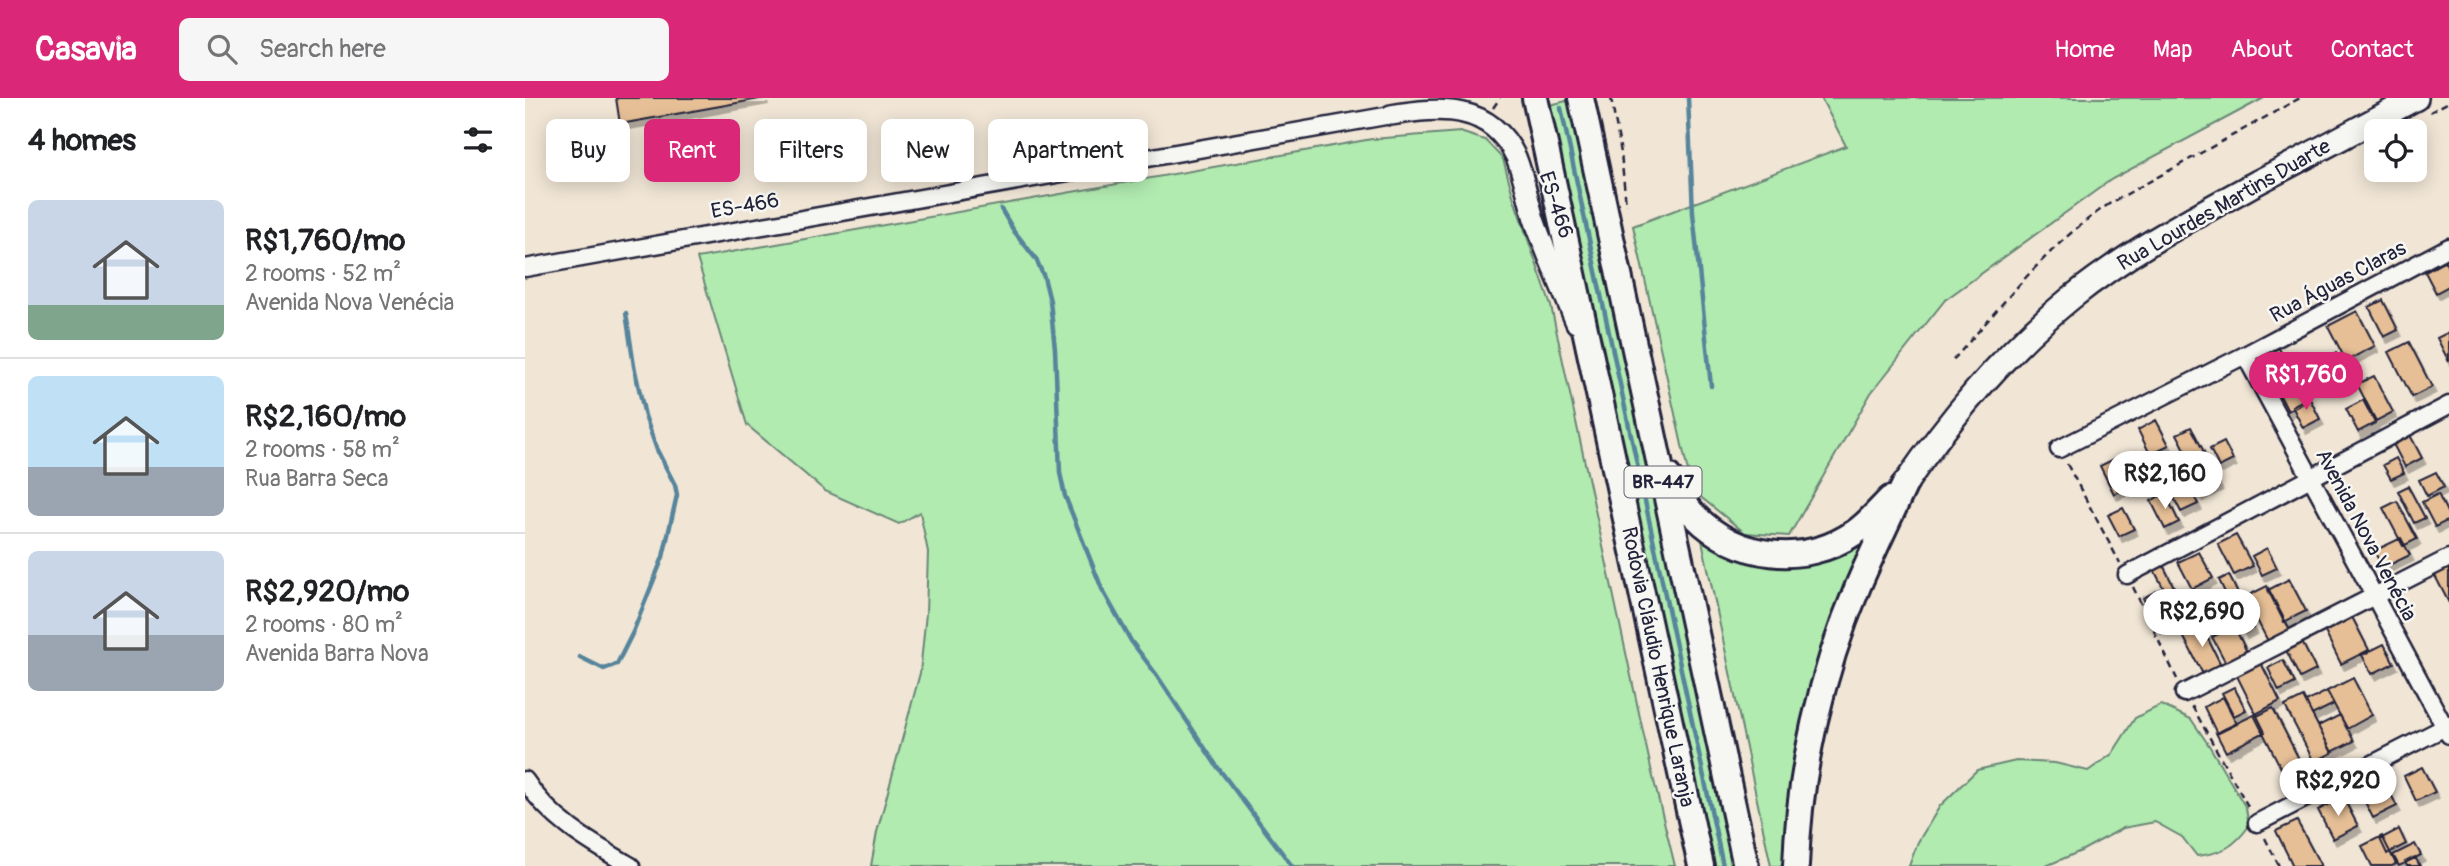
<!DOCTYPE html>
<meta charset="utf-8">
<style>
:root{--surface:#fff;--page:#f6f6f6;--text:#202124;--muted:#757577;--line:#e0e0e0;--accent:#db2777}
body{margin:0;font-family:Pangolin,sans-serif;background:var(--page);color:var(--text);height:100vh;display:flex;flex-direction:column;font-size:26px;white-space:nowrap}
*{box-sizing:border-box;margin:0}
p{font-size:23px;color:var(--muted)}
.icon{flex:none;width:38px;height:38px;fill:none;stroke:currentColor;stroke-width:2;stroke-linecap:round;stroke-linejoin:round}
.map{position:relative;flex:1;overflow:hidden}
.details{display:flex;flex-direction:column;background:var(--surface);width:525px}
.details>*{flex:none}
.top-card{position:absolute;left:21px;top:21px;width:665px;height:63px;display:flex;gap:14px}
.buttons{position:absolute;left:1839px;top:21px;display:grid;gap:14px}
.buttons a{display:grid;place-items:center;width:63px;height:63px;border-radius:10px;background:var(--surface);box-shadow:0 4px 18px #0003;font-size:35px}
.price{position:absolute;translate:-50% -60px;padding:0 16px;border-radius:24px;background:#fff;color:#222;font-size:23px;line-height:46px;filter:drop-shadow(0 2px 4px #0008)}
.price::after{content:'';position:absolute;left:50%;top:42px;width:21px;height:16px;margin-left:-10px;background:inherit;clip-path:polygon(0 0,100% 0,50% 100%)}
.price.selected{background:var(--accent);color:#fff}
ul{padding:0;list-style:none}
li{display:flex;align-items:center;gap:21px;height:175px;padding:0 28px}
li+li{border-top:2px solid var(--line)}
li span{display:grid;place-items:center;flex:none;width:196px;height:140px;border-radius:10px;color:#555}
li>.icon{margin-inline-start:auto}
span .icon{width:84px;height:84px;fill:#fffc;stroke-width:1}
li b{font-size:30px}
h2{display:flex;justify-content:space-between;align-items:center;height:84px;padding:0 28px;font-size:30px}
.tag{padding:0 24px;border-radius:10px;background:var(--surface);box-shadow:0 4px 18px #0003;font-size:24px;line-height:63px}
.tag.selected{background:var(--accent);color:#fff}
header{display:flex;align-items:center;gap:42px;box-sizing:border-box;height:98px;padding:0 35px;background:var(--accent);color:#fff}
header strong{font-size:33px}
nav{display:flex;gap:38px;margin-inline-start:auto;font-size:24px}
.search{width:490px;height:63px;background:var(--page);display:flex;align-items:center;gap:18px;box-sizing:border-box;padding:0 24px;border-radius:10px;color:var(--muted);font-size:26px}
main{display:flex;flex:1;min-height:0}
.map>svg:first-child{display:block}
</style>
<header>
<strong>Casavia</strong>
<div class="search"><svg class="icon" aria-label="search" viewBox="0 0 24 24"><circle cx="10" cy="10" r="6"/><path d="M15 15l6 6"/></svg>Search here</div>
<nav><a>Home</a><a>Map</a><a>About</a><a>Contact</a></nav>
</header>
<main>
<section class="details">
<h2>4 homes<svg class="icon" aria-label="filters" viewBox="0 0 24 24"><path d="M4 7h16M4 17h16"/><circle cx="9" cy="7" r="2"/><circle cx="15" cy="17" r="2"/></svg></h2>
<ul>
<li><span style="background:linear-gradient(#c9d6e8 75%,#7fa58c 0)"><svg class="icon" aria-label="home" viewBox="0 0 24 24"><path d="M3 11l9-7 9 7M6 9v11h12V9"/></svg></span><div><b>R$1,760/mo</b><p>2 rooms · 52 m²</p><p>Avenida Nova Venécia</p></div></li>
<li><span style="background:linear-gradient(#bfe0f5 65%,#9aa5b1 0)"><svg class="icon" aria-label="home" viewBox="0 0 24 24"><path d="M3 11l9-7 9 7M6 9v11h12V9"/></svg></span><div><b>R$2,160/mo</b><p>2 rooms · 58 m²</p><p>Rua Barra Seca</p></div></li>
<li><span style="background:linear-gradient(#c9d6e8 60%,#9aa5b1 0)"><svg class="icon" aria-label="home" viewBox="0 0 24 24"><path d="M3 11l9-7 9 7M6 9v11h12V9"/></svg></span><div><b>R$2,920/mo</b><p>2 rooms · 80 m²</p><p>Avenida Barra Nova</p></div></li>
</ul>
</section>
<div class="map">
<svg width="1924" height="768" viewBox="0 0 1924 768">
<defs>
<filter id="shadow"><feDropShadow dx="3.5" dy="6" stdDeviation="0" flood-color="#0004"/></filter>
</defs>
<rect width="100%" height="100%" fill="#f1e6d6"/>
<filter id="ink" filterUnits="userSpaceOnUse"><feTurbulence type="fractalNoise" baseFrequency=".0143" numOctaves="2"/><feDisplacementMap in="SourceGraphic" scale="14" xChannelSelector="R" yChannelSelector="G"/><feConvolveMatrix kernelMatrix="1 2 1 2 8 2 1 2 1" color-interpolation-filters="sRGB"/></filter>
<g filter="url(#ink)">
<path fill="#b1ebb0" stroke="#6a8676" stroke-width="2" d="M 1296,0 L 1739,0 L 1587,81 L 1420,202 L 1346,295 L 1264,438 L 1220,435 L 1167,392 L 1108,128 L 1321,48 Z
M 1046,2 L 1210,768 L 1183,768 L 1020,8 Z
M 935,34 L 960,42 L 978,61 L 989,101 L 1026,208 L 1127,675 L 1150,768 L 346,768 L 352,734 L 395,575 L 401,515 L 403,454 L 395,414 L 374,426 L 300,393 L 222,327 L 172,160 L 847,41 Z
M 1175,433 L 1219,458 L 1349,433 L 1262,768 L 1246,768 Z
M 1636,607 L 1666,621 L 1685,649 L 1721,710 L 1724,728 C 1709,749 1697,755 1672,758 L 1657,739 L 1630,724 L 1598,730 L 1556,753 L 1521,768 L 1384,768 L 1393,744 L 1415,708 L 1452,672 L 1491,663 L 1530,665 L 1563,673 L 1587,656 L 1610,620 Z"/>
<g fill="none" stroke-linecap="round" stroke-linejoin="round">
<path stroke="#57849b" stroke-width="4.5" d="M 1163,0 L 1168,115 L 1186,288
M 1036,10 L 1198,768
M 476,111 L 489,133 L 511,161 L 519,179 L 525,203 L 530,251 L 535,375 L 540,398 L 577,491 L 606,543 L 631,576 L 691,667 L 767,768
M 55,559 L 79,571 L 92,566 L 108,534 L 138,459 L 152,397 L 150,387 L 132,352 L 120,318 L 109,268 L 101,215"/>
</g>
<path fill="#e6bf96" stroke="#22223b" stroke-width="2" filter="url(#shadow)" d="M 91,0 L 240,0 L 95,26 Z
M 1920,163 L 1924,172 L 1924,188 L 1911,195 L 1900,174 Z
M 1858,202 L 1873,232 L 1859,239 L 1844,209 Z
M 1832,213 L 1850,248 L 1821,263 L 1803,228 Z
M 1924,234 L 1924,264 L 1912,240 Z
M 1884,244 L 1907,289 L 1887,299 L 1864,254 Z
M 1754,250 L 1762,267 L 1743,277 L 1734,260 Z
M 1811,255 L 1824,280 L 1806,289 L 1793,264 Z
M 1769,266 L 1775,279 L 1762,286 L 1756,272 Z
M 1849,278 L 1868,314 L 1851,323 L 1832,286 Z
M 1772,282 L 1783,303 L 1763,313 L 1752,292 Z
M 1784,299 L 1795,321 L 1778,330 L 1767,308 Z
M 1838,302 L 1850,325 L 1833,334 L 1821,311 Z
M 1631,322 L 1644,347 L 1625,356 L 1613,332 Z
M 1666,329 L 1679,354 L 1665,361 L 1652,336 Z
M 1885,337 L 1897,360 L 1880,369 L 1868,346 Z
M 1699,344 L 1708,362 L 1694,369 L 1685,351 Z
M 1678,356 L 1694,386 L 1674,397 L 1658,365 Z
M 1597,357 L 1611,385 L 1589,396 L 1575,368 Z
M 1871,360 L 1879,375 L 1866,381 L 1858,367 Z
M 1652,363 L 1673,406 L 1656,414 L 1635,372 Z
M 1911,374 L 1919,389 L 1902,398 L 1894,382 Z
M 1883,388 L 1900,420 L 1889,425 L 1873,393 Z
M 1640,395 L 1654,424 L 1640,431 L 1626,403 Z
M 1913,396 L 1924,418 L 1924,422 L 1910,429 L 1897,404 Z
M 1872,403 L 1892,441 L 1878,448 L 1858,410 Z
M 1598,410 L 1609,431 L 1594,438 L 1583,417 Z
M 1711,437 L 1728,468 L 1709,477 L 1693,446 Z
M 1876,440 L 1885,457 L 1858,470 L 1849,453 Z
M 1742,450 L 1752,470 L 1737,477 L 1727,458 Z
M 1674,454 L 1688,480 L 1667,491 L 1653,464 Z
M 1924,464 L 1924,505 L 1907,472 Z
M 1637,465 L 1649,489 L 1640,493 L 1628,470 Z
M 1704,477 L 1714,498 L 1704,503 L 1694,482 Z
M 1764,481 L 1781,513 L 1759,524 L 1743,492 Z
M 1742,488 L 1768,538 L 1746,549 L 1720,499 Z
M 1649,489 L 1661,513 L 1652,518 L 1640,493 Z
M 1635,491 L 1650,521 L 1633,530 L 1618,500 Z
M 1688,505 L 1698,525 L 1684,533 L 1673,513 Z
M 1717,509 L 1728,530 L 1719,535 L 1707,513 Z
M 1826,517 L 1844,552 L 1816,566 L 1799,532 Z
M 1674,523 L 1698,571 L 1680,580 L 1655,532 Z
M 1709,528 L 1722,554 L 1701,565 L 1687,539 Z
M 1776,542 L 1791,572 L 1775,580 L 1760,550 Z
M 1859,546 L 1869,565 L 1847,576 L 1837,557 Z
M 1734,561 L 1755,603 L 1731,616 L 1710,574 Z
M 1758,562 L 1770,585 L 1754,593 L 1743,570 Z
M 1828,580 L 1847,617 L 1822,631 L 1802,593 Z
M 1709,589 L 1721,612 L 1709,618 L 1697,595 Z
M 1802,593 L 1809,606 L 1787,617 L 1781,604 Z
M 1698,599 L 1712,626 L 1692,636 L 1679,609 Z
M 1778,599 L 1807,655 L 1789,664 L 1760,608 Z
M 1748,610 L 1777,667 L 1759,676 L 1730,619 Z
M 1731,616 L 1740,634 L 1701,654 L 1691,635 Z
M 1815,617 L 1829,643 L 1807,654 L 1793,628 Z
M 1851,668 L 1872,708 L 1848,720 L 1828,680 Z
M 1897,669 L 1910,694 L 1891,703 L 1879,678 Z
M 1818,699 L 1833,728 L 1808,741 L 1793,712 Z
M 1772,723 L 1796,768 L 1768,768 L 1751,733 Z
M 1874,731 L 1881,746 L 1862,756 L 1855,741 Z
M 1857,738 L 1871,766 L 1867,768 L 1847,768 L 1837,748 Z
M 1890,746 L 1896,757 L 1874,768 L 1868,757 Z
M 1890,759 L 1895,768 L 1882,768 L 1880,764 Z"/>
<g fill="none" stroke-linecap="round" stroke-linejoin="round">
<g stroke="#22223b" stroke-width="21">
<path id="minor" d="M 0,170 L 866,17
M 1720,257 L 1924,637
M 1534,351 L 1720,257 L 1924,149
M 1602,477 L 1924,307
M 1659,595 L 1924,460
M 0,682 C 25,722 66,745 106,768
M 1732,725 L 1924,627"/>
</g>
<g stroke="#22223b" stroke-width="24">
<path id="tertiary" d="M 866,17 C 916,9 965,5 991,59 C 999,79 1003,101 1009,121 C 1021,156 1037,191 1051,225"/>
</g>
<g stroke="#22223b" stroke-width="28">
<path id="secondary" d="M 1380,386 C 1427,317 1481,253 1546,200 C 1603,154 1667,120 1731,85 C 1785,57 1838,28 1891,0"/>
</g>
<g stroke="#22223b" stroke-width="30">
<path id="primary" d="M 1010,0 L 1176,768
M 1056,0 L 1221,768
M 1143,378 C 1151,392 1159,407 1170,418 C 1212,461 1279,469 1329,435 C 1343,426 1353,413 1365,401
M 1271,768 C 1274,673 1296,576 1333,488 C 1348,453 1364,420 1380,386"/>
</g>
<path stroke="#22223b" stroke-width="2.5" stroke-dasharray="7 5" stroke-linecap="butt" d="M 1086,0 L 1096,55 L 1101,107
M 968,10 L 975,0
M 1905,14 L 1924,4
M 1428,262 C 1477,208 1522,147 1584,106 L 1775,0
M 1542,366 L 1595,465
M 1608,489 L 1652,581
M 1667,608 L 1725,712
M 1740,740 L 1754,768"/>
<use href="#minor" stroke="#f6f6f2" stroke-width="16"/>
<use href="#tertiary" stroke="#f6f6f2" stroke-width="19"/>
<use href="#secondary" stroke="#f6f6f2" stroke-width="23"/>
<use href="#primary" stroke="#f6f6f2" stroke-width="24"/>
</g>
</g>
<g text-anchor="middle" dominant-baseline="central" stroke-width="5" stroke-linejoin="round" paint-order="stroke">
<rect fill="#f6f6f2" stroke="#626272" stroke-width="2" x="1099.5" y="368.5" width="77" height="31" rx="5"/>
<g font-size="19" font-weight="bold" fill="#22223b">
<text x="1138" y="384">BR-447</text>
</g>
<g font-size="21" fill="#22223b" stroke="#f6f6f2">
<text transform="translate(1031 107) rotate(72)">ES-466</text>
<text transform="translate(1699 107) rotate(-30)">Rua Lourdes Martins Duarte</text>
<text transform="translate(220 108) rotate(-10)">ES-466</text>
<text transform="translate(1813 184) rotate(-28)">Rua Águas Claras</text>
<text transform="translate(1841 437) rotate(62)">Avenida Nova Venécia</text>
<text transform="translate(1133 569) rotate(78)">Rodovia Cláudio Henrique Laranja</text>
</g>
</g>
</svg>
<div class="buttons">
<a><svg class="icon" aria-label="locate" viewBox="0 0 24 24"><circle cx="12" cy="12" r="6"/><path d="M12 2v4M12 18v4M2 12h4M18 12h4"/></svg></a>
</div>
<b class="price selected" style="left:1781px;top:314px">R$1,760</b>
<b class="price" style="left:1640px;top:413px">R$2,160</b>
<b class="price" style="left:1677px;top:551px">R$2,690</b>
<b class="price" style="left:1813px;top:720px">R$2,920</b>
<div class="top-card">
<a class="tag">Buy</a>
<a class="tag selected">Rent</a>
<a class="tag">Filters</a>
<a class="tag">New</a>
<a class="tag">Apartment</a>
</div>
</div>
</main>
